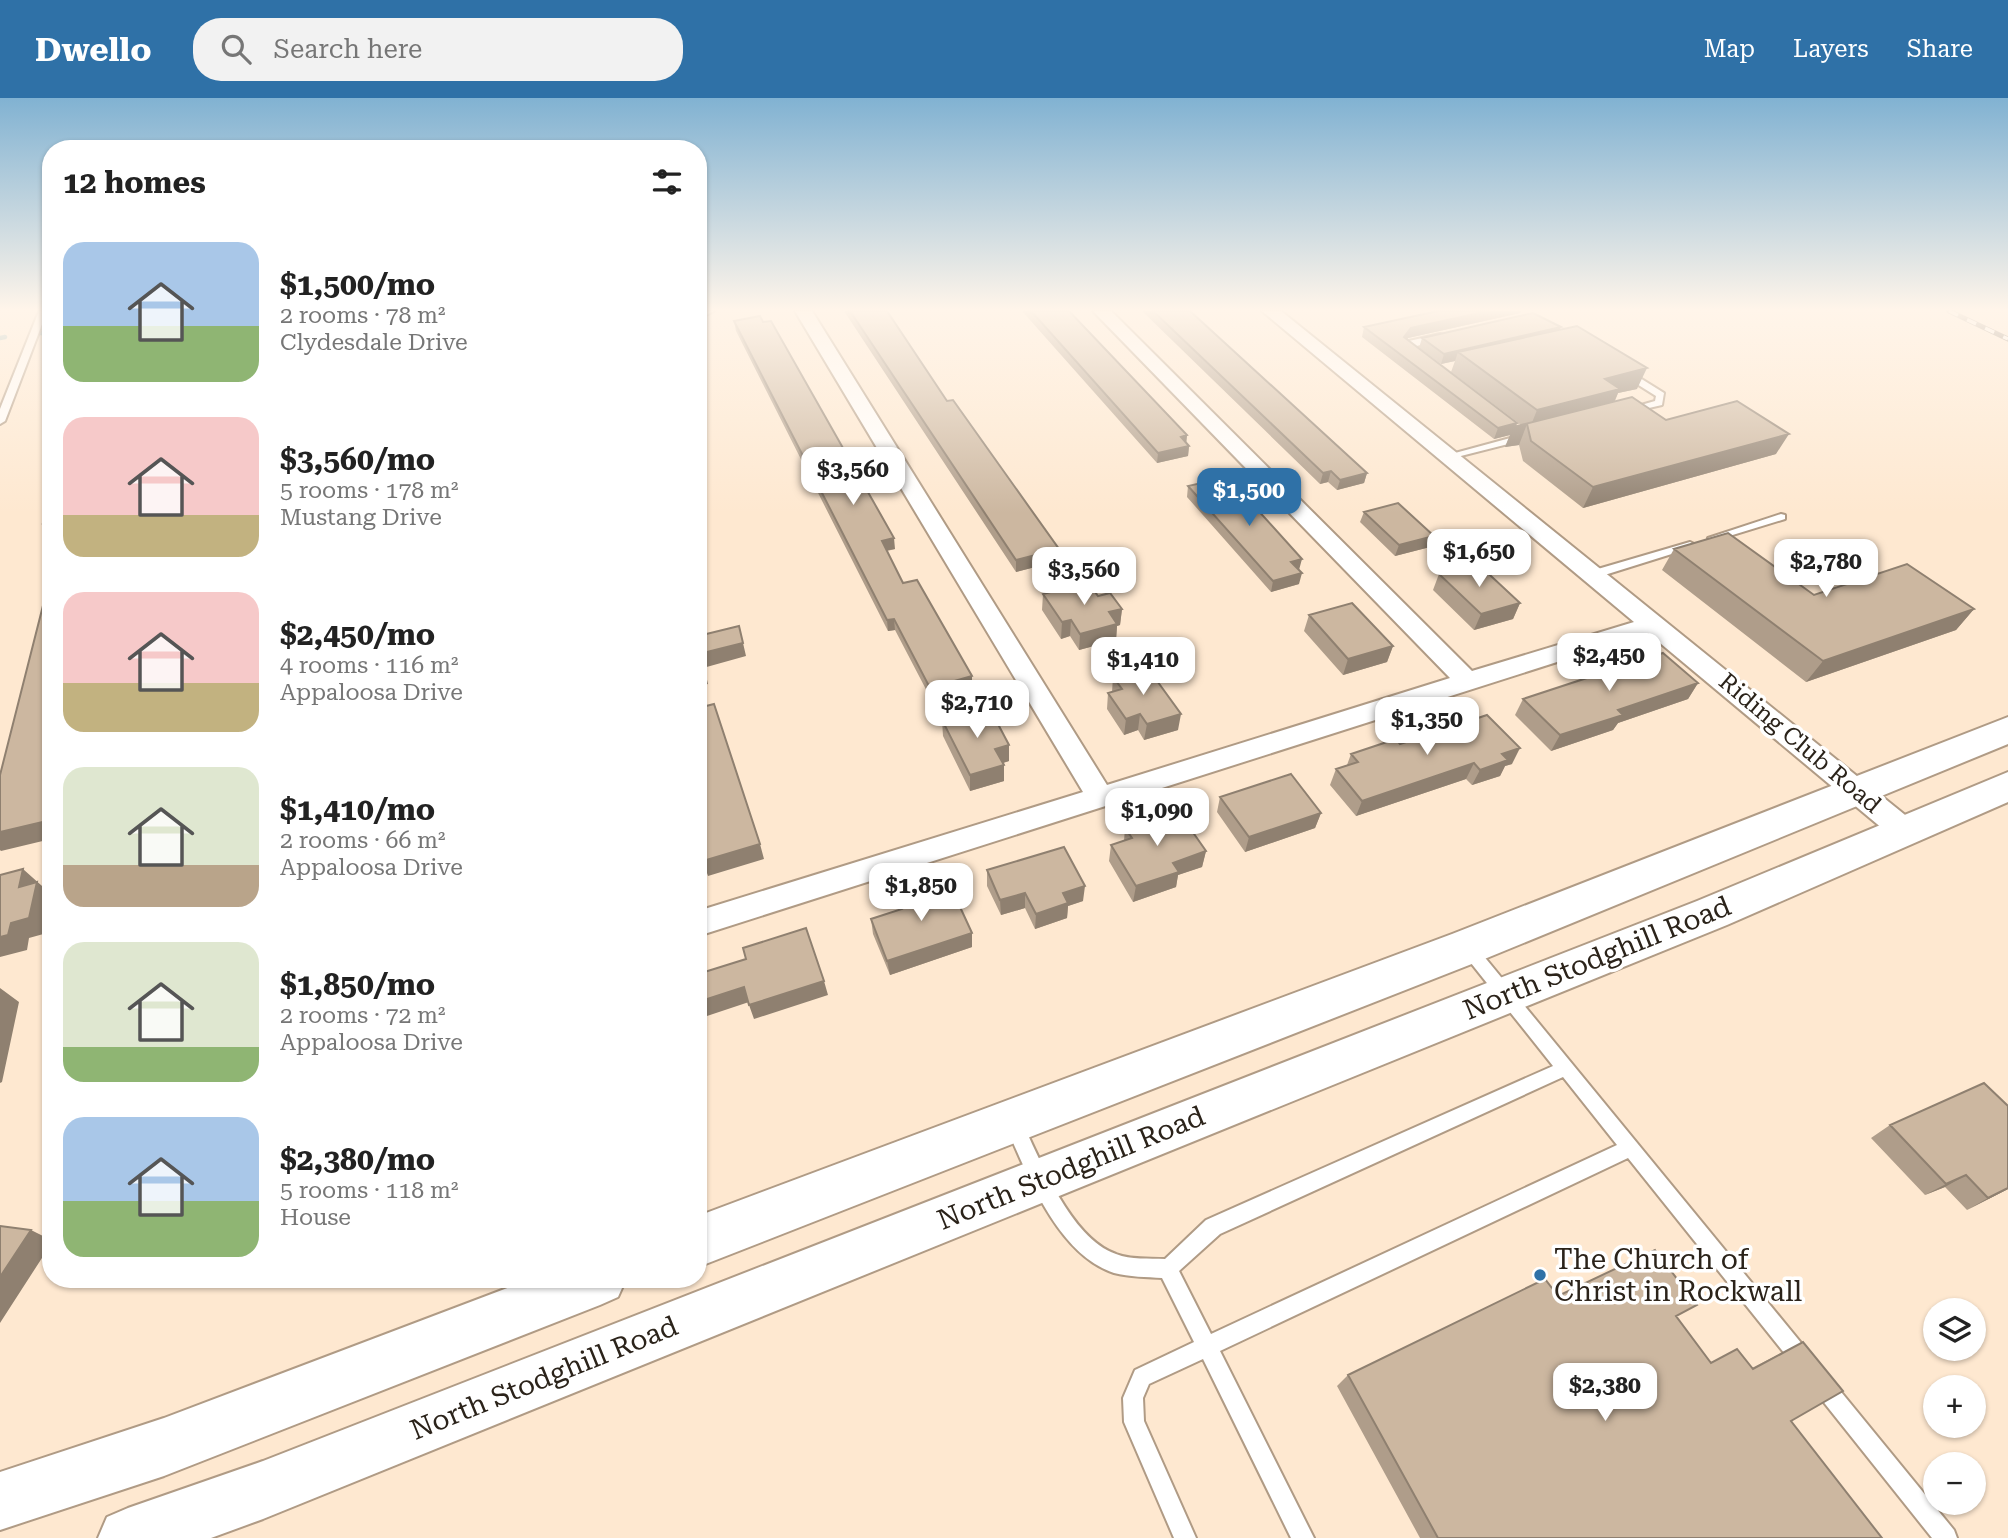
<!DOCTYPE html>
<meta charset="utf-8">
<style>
:root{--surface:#fff;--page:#f2f2f2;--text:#222;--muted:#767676;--accent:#2f71a7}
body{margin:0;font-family:"Roboto Serif",serif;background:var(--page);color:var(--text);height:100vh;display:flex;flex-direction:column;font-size:26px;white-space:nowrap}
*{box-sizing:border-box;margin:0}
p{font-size:23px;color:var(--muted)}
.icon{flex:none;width:38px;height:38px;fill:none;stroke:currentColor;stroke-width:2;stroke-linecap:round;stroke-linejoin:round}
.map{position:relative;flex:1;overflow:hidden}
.details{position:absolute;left:42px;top:42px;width:665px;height:1148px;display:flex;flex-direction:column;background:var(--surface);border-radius:28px;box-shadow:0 2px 5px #0004}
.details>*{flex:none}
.controls{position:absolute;left:1923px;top:1200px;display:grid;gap:14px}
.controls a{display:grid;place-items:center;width:63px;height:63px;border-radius:50%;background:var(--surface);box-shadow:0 2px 5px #0004;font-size:35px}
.price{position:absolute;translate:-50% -60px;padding:0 16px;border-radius:14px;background:#fff;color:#222;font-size:23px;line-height:46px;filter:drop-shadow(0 2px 4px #0008)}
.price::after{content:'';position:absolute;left:50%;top:42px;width:21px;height:16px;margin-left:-10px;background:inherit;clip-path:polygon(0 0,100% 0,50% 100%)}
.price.active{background:var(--accent);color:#fff}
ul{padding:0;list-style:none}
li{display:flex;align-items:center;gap:21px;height:175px;padding:0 21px}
li span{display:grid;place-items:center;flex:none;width:196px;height:140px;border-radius:21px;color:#555}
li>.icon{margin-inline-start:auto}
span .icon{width:84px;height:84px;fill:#fffc;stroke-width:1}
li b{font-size:30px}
h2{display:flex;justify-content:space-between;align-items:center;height:84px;padding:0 21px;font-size:30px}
header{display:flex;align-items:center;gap:42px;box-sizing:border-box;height:98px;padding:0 35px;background:var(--accent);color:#fff}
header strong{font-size:33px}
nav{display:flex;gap:38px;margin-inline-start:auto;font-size:24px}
.search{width:490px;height:63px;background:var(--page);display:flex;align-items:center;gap:18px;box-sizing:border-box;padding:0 24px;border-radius:28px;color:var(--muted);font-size:26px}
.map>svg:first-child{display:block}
</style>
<header>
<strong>Dwello</strong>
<div class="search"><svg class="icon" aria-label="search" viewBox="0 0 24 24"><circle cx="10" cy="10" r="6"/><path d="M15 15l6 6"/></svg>Search here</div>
<nav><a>Map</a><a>Layers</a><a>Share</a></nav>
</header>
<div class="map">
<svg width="2008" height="1440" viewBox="0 0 2008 1440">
<rect width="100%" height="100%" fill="#fee8d0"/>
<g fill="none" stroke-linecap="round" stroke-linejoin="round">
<path stroke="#86aeb0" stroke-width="4.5" d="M 36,235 L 51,235
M 0,240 L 5,239"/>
<g stroke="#b09b85" stroke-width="4">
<path id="service" d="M 39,213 L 47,213 L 5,323 L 0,326 L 0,311 Z
M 1440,236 L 1443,237 L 1443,241 L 1413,249 L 1420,254 L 1420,258 L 1414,258 L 1404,249 L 1409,243 Z
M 1621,272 L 1627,272 L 1664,295 L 1662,307 L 1627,315 L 1627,311 L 1655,303 L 1656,298 L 1621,276 Z
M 1525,336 L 1530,339 L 1528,341 L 1449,361 L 1444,358 Z
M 1781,416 L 1785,417 L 1785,421 L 1713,443 L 1708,440 Z
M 1690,444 L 1696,447 L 1694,449 L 1595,480 L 1589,476 L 1591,473 Z
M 1468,844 L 1473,845 L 1811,1257 L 1814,1264 L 1811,1271 L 1804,1274 L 1797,1271 L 1628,1060 L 1220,1253 L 1314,1440 L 1291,1440 L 1203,1261 L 1149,1286 L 1143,1300 L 1144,1323 L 1196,1440 L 1174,1440 L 1124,1324 L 1123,1300 L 1135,1272 L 1194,1244 L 1162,1180 C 1147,1179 1129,1179 1114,1175 C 1058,1157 1027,1076 1005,1026 L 1008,1020 L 1014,1018 L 1020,1020 C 1040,1061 1070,1140 1116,1156 C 1131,1162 1149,1160 1165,1161 L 1206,1122 L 1553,968 L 1463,855 L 1460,850 L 1463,845 ZM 1563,979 L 1617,1047 L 1211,1236 L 1179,1173 L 1220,1136 Z
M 1821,1275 L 1828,1278 L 1954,1432 L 1957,1440 L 1932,1440 L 1814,1292 L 1811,1285 L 1814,1278 Z"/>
</g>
<g stroke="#b09b85" stroke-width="4">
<path id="minor" d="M 698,213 L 714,213 L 698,221 Z
M 795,213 L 812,213 L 1107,687 L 1450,580 L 1093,213 L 1111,213 L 1472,573 L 1634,524 L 1262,213 L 1281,213 L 1915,725 L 1919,733 L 1915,741 L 1905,744 L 1895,741 L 1648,535 L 698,838 L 698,813 L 1083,694 Z"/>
</g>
<g stroke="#b09b85" stroke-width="4">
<path id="secondary" d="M 2008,619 L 2008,646 L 1482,862 L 698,1169 L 698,1118 L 1452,836 Z
M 2008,674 L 2008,704 L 1727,827 L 263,1421 L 211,1440 L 98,1440 L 107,1419 L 128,1410 L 263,1363 L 1697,803 Z
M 531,1181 L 626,1181 L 618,1199 L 600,1207 L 164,1378 L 0,1432 L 0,1374 L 164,1320 Z"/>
</g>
<use href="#service" fill="#fff" fill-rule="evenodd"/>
<use href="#minor" fill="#fff" fill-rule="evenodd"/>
<use href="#secondary" fill="#fff" fill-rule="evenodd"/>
<g stroke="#615549" stroke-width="5">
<path id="rail" d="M 1949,213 L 2008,241"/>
</g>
<use href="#rail" stroke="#fff" stroke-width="3.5" stroke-dasharray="10" stroke-linecap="butt"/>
</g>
<path fill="#af9d8a" d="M 844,213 L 887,213 L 947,303 L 1058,463 L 1016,474 Z
M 1022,213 L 1069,213 L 1187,337 L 1186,344 L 1189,348 L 1188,358 L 1157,365 Z
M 1142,213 L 1190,213 L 1367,375 L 1364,385 L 1337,392 L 1328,384 L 1320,386 Z
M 1520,215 L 1408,240 L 1407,242 L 1517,325 L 1516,328 L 1521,327 L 1451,274 L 1455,263 L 1441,266 L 1419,250 L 1422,240 L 1560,231 L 1637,291 L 1618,295 L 1615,303 L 1666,322 L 1776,356 L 1583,410 L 1523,363 L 1519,347 L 1505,349 L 1510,337 L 1494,341 L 1362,239 L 1364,229 Z
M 734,223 L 895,451 L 887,453 L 903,485 L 972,589 L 931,601 L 895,532 L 888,533 L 736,233 Z
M 1188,388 L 1299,472 L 1299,486 L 1271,494 L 1187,399 Z
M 1364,414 L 1430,449 L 1395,458 L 1360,424 Z
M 1674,451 L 1814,497 L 1974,511 L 1956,532 L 1806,584 L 1662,472 Z
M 1439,476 L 1520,505 L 1513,521 L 1474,532 L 1433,492 Z
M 1043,496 L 1098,498 L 1122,511 L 1120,527 L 1117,528 L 1116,542 L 1079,552 L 1070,538 L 1061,541 L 1042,512 Z
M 1309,517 L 1393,548 L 1387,564 L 1343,577 L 1304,533 Z
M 1113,579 L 1178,632 L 1144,642 L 1138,632 L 1124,637 L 1107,611 L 1108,595 L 1112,594 Z
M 1698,585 L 1688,601 L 1618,625 L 1613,632 L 1551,653 L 1515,617 L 1523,601 Z
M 942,622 L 1009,647 L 1009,663 L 1003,665 L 1004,683 L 970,693 L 943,638 Z
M 1400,646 L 1512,666 L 1505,668 L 1500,678 L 1472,687 L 1466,681 L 1356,718 L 1330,687 L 1336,671 L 1347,667 L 1351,656 Z
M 1220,699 L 1321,715 L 1315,730 L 1245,754 L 1217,714 Z
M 1125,730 L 1206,753 L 1202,769 L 1178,777 L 1176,789 L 1133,804 L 1109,763 L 1111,747 L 1124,743 Z
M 987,772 L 1083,803 L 1068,808 L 1067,820 L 1035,831 L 1025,810 L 1001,817 L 987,788 Z
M 898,801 L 972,849 L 890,877 L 873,836 L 871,821 L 899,812 Z
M 1890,1027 L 2008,1091 L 1967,1112 L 1945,1089 L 1925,1097 L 1871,1040 Z
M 1558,1198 L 1677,1220 L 1711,1265 L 1752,1270 L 1803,1244 L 1791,1323 L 1882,1440 L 1420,1440 L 1337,1288 L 1348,1277 Z"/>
<path fill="#8f8070" d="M 1489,213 L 1521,213 L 1520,215 L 1408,240 L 1401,249 L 1404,239 L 1411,230 Z
M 1561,229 L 1557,239 L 1458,254 L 1455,263 L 1441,266 L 1444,256 Z
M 1647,270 L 1637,291 L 1618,295 L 1611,311 L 1529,332 L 1537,312 L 1605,281 Z
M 1517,325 L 1516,328 L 1527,326 L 1519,347 L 1505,349 L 1510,337 L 1494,341 L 1498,330 Z
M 1789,336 L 1776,356 L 1583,410 L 1593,389 Z
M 1187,337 L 1186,348 L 1181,339 Z
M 1189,348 L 1188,358 L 1157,365 L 1158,355 Z
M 1331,373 L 1328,384 L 1320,386 L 1323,375 Z
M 1367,375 L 1364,385 L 1337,392 L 1340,382 Z
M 51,423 L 51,435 L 43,425 Z
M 1434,438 L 1430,449 L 1395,458 L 1399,447 Z
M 894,440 L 895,451 L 883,453 L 882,443 Z
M 1059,451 L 1058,463 L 1016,474 L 1016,462 Z
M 1302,461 L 1299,472 L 1291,464 Z
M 1302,475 L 1299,486 L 1271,494 L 1273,483 Z
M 1520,505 L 1513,521 L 1474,532 L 1481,516 Z
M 1122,511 L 1120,527 L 1117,528 L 1116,542 L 1079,552 L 1080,536 L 1109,514 Z
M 1974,511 L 1956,532 L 1806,584 L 1823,563 Z
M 894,521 L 895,532 L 888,533 L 887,522 Z
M 1071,522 L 1070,538 L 1061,541 L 1062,524 Z
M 743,545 L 746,558 L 703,570 L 699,556 Z
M 1393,548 L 1387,564 L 1343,577 L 1348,561 Z
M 705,573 L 708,586 L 698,589 L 698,575 Z
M 972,578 L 972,589 L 931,601 L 930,590 Z
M 1698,585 L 1688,601 L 1618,625 L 1613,632 L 1551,653 L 1560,637 L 1618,612 Z
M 1140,616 L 1138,632 L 1124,637 L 1126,621 Z
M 1181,616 L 1178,632 L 1144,642 L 1147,626 Z
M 1009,647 L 1009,663 L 996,667 L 995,651 Z
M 1520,650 L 1512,666 L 1505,668 L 1500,678 L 1472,687 L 1480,672 L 1502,656 Z
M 1474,665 L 1466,681 L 1356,718 L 1362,703 Z
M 1004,667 L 1004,683 L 970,693 L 970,677 Z
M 51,668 L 51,687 L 47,684 Z
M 1321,715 L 1315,730 L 1245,754 L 1249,739 Z
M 51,722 L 51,741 L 1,753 L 0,752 L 0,734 Z
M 760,746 L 764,761 L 708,778 L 703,763 Z
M 1206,753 L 1202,769 L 1178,777 L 1176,789 L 1133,804 L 1136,788 L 1173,765 Z
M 23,771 L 51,796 L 51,817 L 47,835 L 29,840 L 27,852 L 0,859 L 0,839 L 11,825 Z
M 1085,788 L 1083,803 L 1068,808 L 1067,820 L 1035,831 L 1036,816 L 1063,795 Z
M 1025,795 L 1025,810 L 1001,817 L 1000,802 Z
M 972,835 L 972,849 L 890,877 L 887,863 Z
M 824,883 L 828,897 L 754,921 L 749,907 Z
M 744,889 L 749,904 L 698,921 L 705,945 L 698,947 L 698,904 Z
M 0,890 L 19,904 L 2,984 L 0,985 Z
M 1966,1077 L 1945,1089 L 1925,1097 L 1946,1086 Z
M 2008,1090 L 2008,1091 L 1967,1112 L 1988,1100 Z
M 31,1132 L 51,1142 L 51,1146 L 0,1225 L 0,1179 Z"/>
<path fill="#ccb7a0" stroke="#8f8070" stroke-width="2" d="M 850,213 L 887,213 L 947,303 L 953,302 L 1059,451 L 1016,462 Z
M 1031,213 L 1069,213 L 1187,337 L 1181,339 L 1189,348 L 1158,355 Z
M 1153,213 L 1190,213 L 1367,375 L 1340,382 L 1331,373 L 1323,375 Z
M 1438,213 L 1489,213 L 1411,230 L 1404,239 L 1517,325 L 1498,330 L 1364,229 Z
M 1533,215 L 1561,229 L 1444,256 L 1422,240 Z
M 760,218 L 763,224 L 771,223 L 894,440 L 882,443 L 903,485 L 917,482 L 972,578 L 930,590 L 894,521 L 887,522 L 734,223 Z
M 1577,228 L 1647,270 L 1605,281 L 1620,291 L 1537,312 L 1458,254 Z
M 1632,299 L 1666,322 L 1737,303 L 1789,336 L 1593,389 L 1531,343 L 1527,326 L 1513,329 Z
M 1219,381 L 1228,390 L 1236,388 L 1302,461 L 1291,464 L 1302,475 L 1273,483 L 1188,388 Z
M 51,396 L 51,423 L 43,425 Z
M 1398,405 L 1434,438 L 1399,447 L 1364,414 Z
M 1728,435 L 1814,497 L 1907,466 L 1974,511 L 1823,563 L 1674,451 Z
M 1477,465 L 1520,505 L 1481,516 L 1439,476 Z
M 51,476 L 51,668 L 47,684 L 51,683 L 51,722 L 0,734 L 0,677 Z
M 1088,484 L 1098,498 L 1110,495 L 1122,511 L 1109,514 L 1117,526 L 1080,536 L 1071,522 L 1062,524 L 1043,496 Z
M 1352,505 L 1393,548 L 1348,561 L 1309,517 Z
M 739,528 L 743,545 L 699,556 L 705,573 L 698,575 L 698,538 Z
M 1663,555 L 1698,585 L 1618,612 L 1623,617 L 1560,637 L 1523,601 Z
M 1147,569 L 1181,616 L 1147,626 L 1140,616 L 1126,621 L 1108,595 L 1122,591 L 1113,579 Z
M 714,606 L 760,746 L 703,763 L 698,745 L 698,610 Z
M 989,609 L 1009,647 L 995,651 L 1004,667 L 970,677 L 942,622 Z
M 1487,617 L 1520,650 L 1502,656 L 1508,662 L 1480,672 L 1474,665 L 1362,703 L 1336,671 L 1358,664 L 1351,656 L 1396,641 L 1400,646 Z
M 1291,676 L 1321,715 L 1249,739 L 1220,699 Z
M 1178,713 L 1206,753 L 1173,765 L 1179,774 L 1136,788 L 1111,747 L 1132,740 L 1125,730 Z
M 1064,749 L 1085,788 L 1063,795 L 1068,805 L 1036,816 L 1025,795 L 1000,802 L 987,772 Z
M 23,771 L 19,789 L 37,784 L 29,820 L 11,825 L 8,837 L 0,839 L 0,777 Z
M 949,785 L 972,835 L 887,863 L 871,821 L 902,811 L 898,801 Z
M 806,830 L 824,883 L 749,907 L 744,889 L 698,904 L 698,876 L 746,861 L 743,850 Z
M 1984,985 L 2008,1008 L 2008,1090 L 1988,1100 L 1966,1077 L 1946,1086 L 1890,1027 Z
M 0,1128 L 31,1132 L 0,1179 Z
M 1655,1152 L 1697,1207 L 1676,1218 L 1711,1265 L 1737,1251 L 1753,1271 L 1803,1244 L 1843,1293 L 1791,1323 L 1882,1440 L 1438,1440 L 1348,1277 L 1545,1181 L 1558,1198 Z"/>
<linearGradient id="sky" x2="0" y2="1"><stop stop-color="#81b2d2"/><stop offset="0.51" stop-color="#fff5ea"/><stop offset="1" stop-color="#fff5ea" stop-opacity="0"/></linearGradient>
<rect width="2008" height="415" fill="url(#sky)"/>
<circle fill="#2f71a7" stroke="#fff" stroke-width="2.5" cx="1540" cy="1177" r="7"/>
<g text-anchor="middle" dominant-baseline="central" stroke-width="7" stroke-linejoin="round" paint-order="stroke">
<g font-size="24" fill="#2b231a" stroke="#fff">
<text transform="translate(1800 645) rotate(40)">Riding Club Road</text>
</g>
<g font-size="28" fill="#2b231a" stroke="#fff">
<text transform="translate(1597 860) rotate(-22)">North Stodghill Road</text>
<text transform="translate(1071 1070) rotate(-22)">North Stodghill Road</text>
<text transform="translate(544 1280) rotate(-22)">North Stodghill Road</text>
</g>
<g font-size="28" fill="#2b231a" stroke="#fff" text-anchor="start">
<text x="1554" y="1161">The Church of<tspan x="1554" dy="32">Christ in Rockwall</tspan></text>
</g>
</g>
</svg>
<div class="controls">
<a><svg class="icon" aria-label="layers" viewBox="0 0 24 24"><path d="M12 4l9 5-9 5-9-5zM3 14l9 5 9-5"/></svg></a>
<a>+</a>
<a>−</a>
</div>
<b class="price" style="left:853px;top:409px">$3,560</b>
<b class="price active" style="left:1249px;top:430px">$1,500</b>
<b class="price" style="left:1479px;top:491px">$1,650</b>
<b class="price" style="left:1826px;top:501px">$2,780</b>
<b class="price" style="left:1084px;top:509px">$3,560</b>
<b class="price" style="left:1609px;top:595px">$2,450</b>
<b class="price" style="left:1143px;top:599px">$1,410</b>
<b class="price" style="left:977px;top:642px">$2,710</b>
<b class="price" style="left:1427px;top:659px">$1,350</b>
<b class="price" style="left:1157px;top:750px">$1,090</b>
<b class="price" style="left:921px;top:825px">$1,850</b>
<b class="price" style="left:1605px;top:1325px">$2,380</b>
<section class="details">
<h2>12 homes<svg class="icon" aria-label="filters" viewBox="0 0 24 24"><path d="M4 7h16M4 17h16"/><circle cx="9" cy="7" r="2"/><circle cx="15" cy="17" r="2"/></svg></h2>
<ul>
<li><span style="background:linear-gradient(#a9c7e8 60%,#8fb573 0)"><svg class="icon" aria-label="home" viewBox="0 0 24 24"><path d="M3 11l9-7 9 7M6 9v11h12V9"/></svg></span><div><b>$1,500/mo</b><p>2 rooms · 78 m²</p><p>Clydesdale Drive</p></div></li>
<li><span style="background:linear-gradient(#f6c9c9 70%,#c2b280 0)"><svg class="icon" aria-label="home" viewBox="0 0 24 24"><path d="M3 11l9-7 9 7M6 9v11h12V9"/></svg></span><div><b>$3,560/mo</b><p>5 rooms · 178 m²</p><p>Mustang Drive</p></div></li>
<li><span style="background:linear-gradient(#f6c9c9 65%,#c2b280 0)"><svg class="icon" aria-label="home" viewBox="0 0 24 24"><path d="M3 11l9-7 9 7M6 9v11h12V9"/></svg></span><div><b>$2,450/mo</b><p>4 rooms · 116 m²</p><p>Appaloosa Drive</p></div></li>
<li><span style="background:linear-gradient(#dfe7d0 70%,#b9a48a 0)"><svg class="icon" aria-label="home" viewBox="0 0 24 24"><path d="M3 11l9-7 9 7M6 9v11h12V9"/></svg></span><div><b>$1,410/mo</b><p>2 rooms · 66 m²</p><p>Appaloosa Drive</p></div></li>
<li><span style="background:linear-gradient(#dfe7d0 75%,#8fb573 0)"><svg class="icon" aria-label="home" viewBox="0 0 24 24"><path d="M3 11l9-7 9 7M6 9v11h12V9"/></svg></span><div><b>$1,850/mo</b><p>2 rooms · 72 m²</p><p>Appaloosa Drive</p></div></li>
<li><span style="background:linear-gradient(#a9c7e8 60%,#8fb573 0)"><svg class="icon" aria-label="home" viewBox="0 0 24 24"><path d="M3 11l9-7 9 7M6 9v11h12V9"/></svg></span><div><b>$2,380/mo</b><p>5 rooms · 118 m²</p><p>House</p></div></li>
</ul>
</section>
</div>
